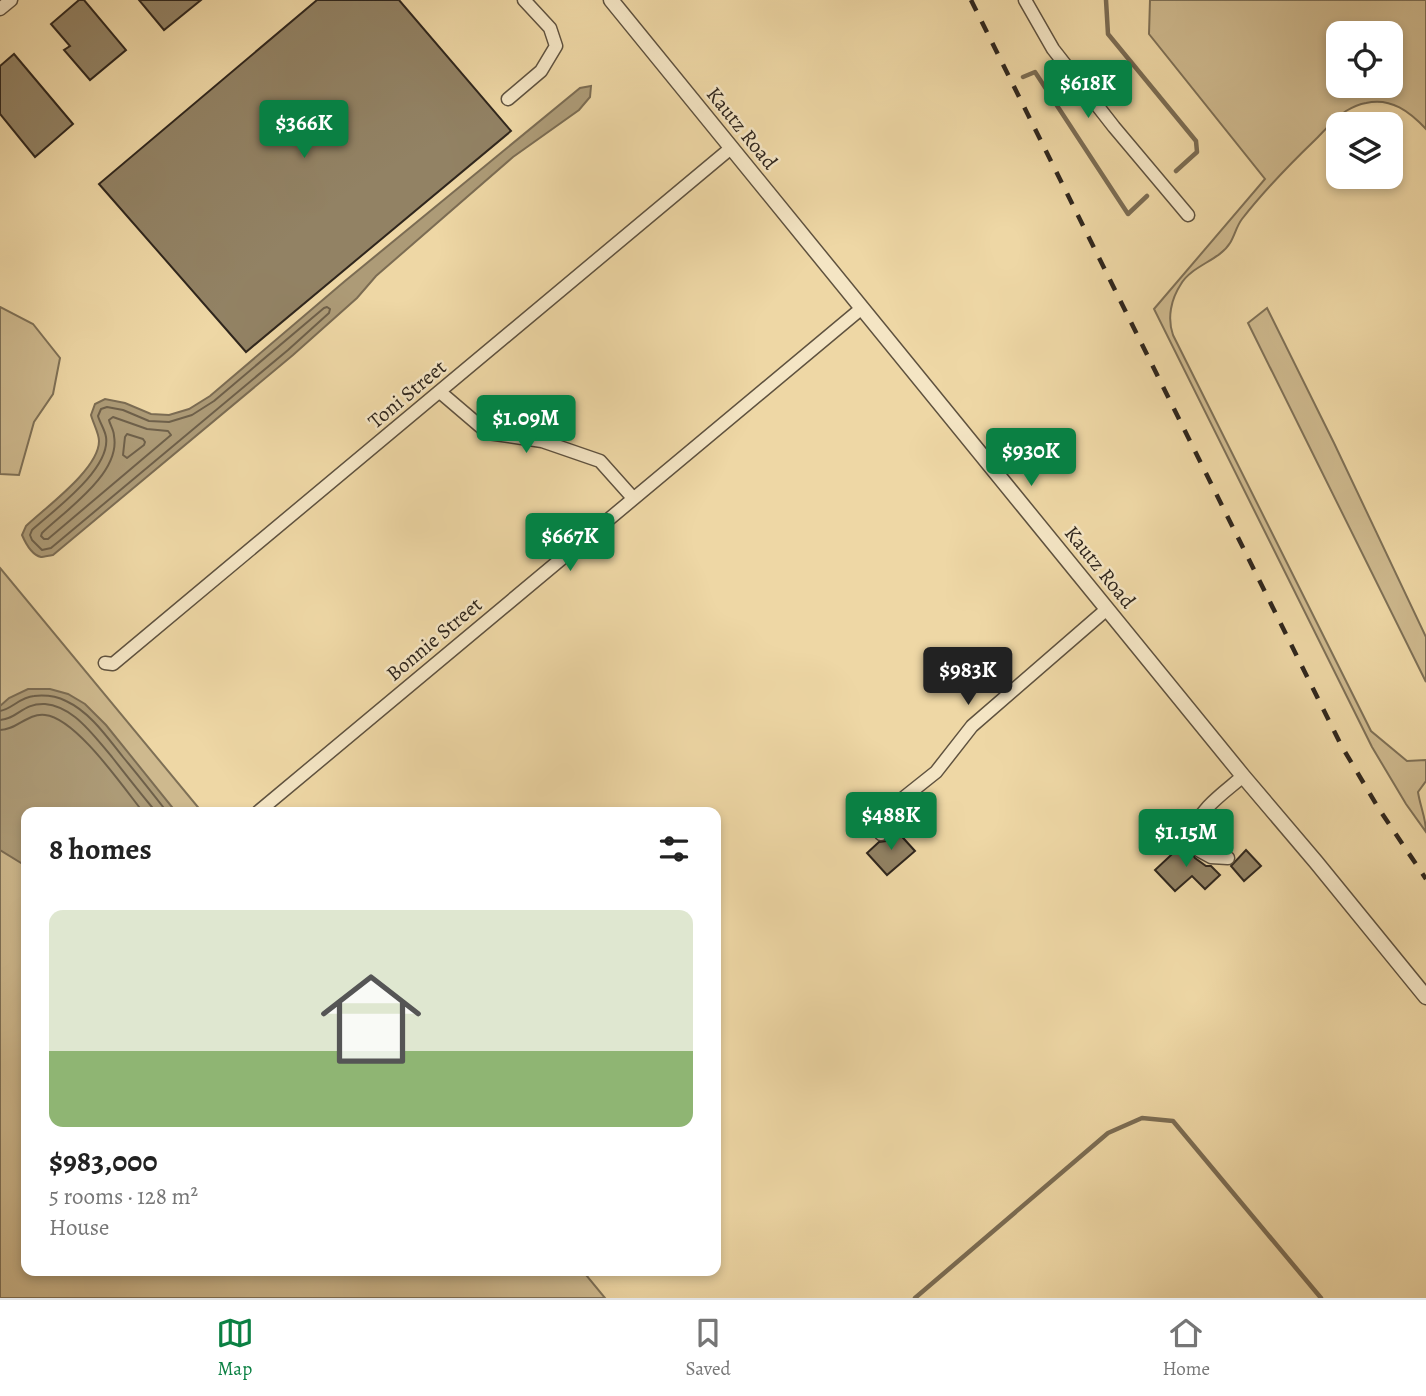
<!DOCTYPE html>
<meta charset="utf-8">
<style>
:root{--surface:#fff;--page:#f2f2f2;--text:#222;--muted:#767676;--line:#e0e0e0;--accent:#0b8043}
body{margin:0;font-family:Alegreya,serif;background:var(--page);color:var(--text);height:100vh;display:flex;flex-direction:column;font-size:26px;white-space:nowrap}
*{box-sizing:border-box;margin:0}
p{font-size:23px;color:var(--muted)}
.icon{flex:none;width:38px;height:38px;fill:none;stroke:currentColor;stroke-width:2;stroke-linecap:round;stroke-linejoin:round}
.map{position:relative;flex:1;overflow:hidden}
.drawer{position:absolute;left:21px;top:807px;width:700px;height:469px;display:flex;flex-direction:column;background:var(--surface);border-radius:14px;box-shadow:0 4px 10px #0003}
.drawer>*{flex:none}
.fabs{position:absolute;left:1326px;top:21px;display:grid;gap:14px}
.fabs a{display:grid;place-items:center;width:77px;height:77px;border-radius:14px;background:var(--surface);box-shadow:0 4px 10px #0003;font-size:35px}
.price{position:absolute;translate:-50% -60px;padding:0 16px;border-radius:7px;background:var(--accent);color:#fff;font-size:23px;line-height:46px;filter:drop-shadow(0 2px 4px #0008)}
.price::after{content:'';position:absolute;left:50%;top:42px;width:21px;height:16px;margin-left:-10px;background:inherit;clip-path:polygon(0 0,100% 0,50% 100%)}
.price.selected{background:#222;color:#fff}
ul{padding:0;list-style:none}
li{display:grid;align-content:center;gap:14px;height:371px;padding:0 28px}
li+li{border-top:2px solid var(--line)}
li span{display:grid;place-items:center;height:217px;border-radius:14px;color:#555}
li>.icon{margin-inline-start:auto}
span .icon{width:126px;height:126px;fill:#fffc;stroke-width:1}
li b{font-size:30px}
h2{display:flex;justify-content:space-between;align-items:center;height:84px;padding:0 28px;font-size:30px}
.menu{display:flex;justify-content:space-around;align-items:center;height:98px;border-top:2px solid var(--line);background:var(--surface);font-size:19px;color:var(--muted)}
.menu a{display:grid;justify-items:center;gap:4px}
.menu .selected{color:var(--accent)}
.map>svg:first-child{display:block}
</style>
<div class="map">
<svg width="1426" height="1298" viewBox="0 0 1426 1298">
<rect width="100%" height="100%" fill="#eed7a5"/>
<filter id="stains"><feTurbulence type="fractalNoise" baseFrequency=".00286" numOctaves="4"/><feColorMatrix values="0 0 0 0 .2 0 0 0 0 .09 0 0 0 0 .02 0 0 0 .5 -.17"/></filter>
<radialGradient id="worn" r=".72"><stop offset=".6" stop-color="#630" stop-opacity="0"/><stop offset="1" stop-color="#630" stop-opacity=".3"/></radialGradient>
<path fill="#ceb98e" stroke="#7e7056" stroke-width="2" fill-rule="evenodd" d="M 1150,0 L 1426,0 L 1426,129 C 1410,112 1391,97 1366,103 C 1360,104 1351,108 1346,111 C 1335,118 1324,131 1315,140 C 1289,165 1264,191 1242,219 C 1236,227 1235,235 1230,243 C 1220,260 1191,266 1181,284 C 1171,299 1167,318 1173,335 L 1371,731 L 1407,761 L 1426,760 L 1426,781 L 1418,792 C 1420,806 1426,818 1426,832 L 1406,804 L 1372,747 L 1154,309 L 1265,179 L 1149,34 ZM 1339,33 L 1391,33 L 1391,86 L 1339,86 Z
M 0,307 L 33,324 L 60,358 L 53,394 L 34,422 L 19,475 L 0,474 Z
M 1267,308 L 1334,443 L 1426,637 L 1426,682 L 1248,323 Z
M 0,568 L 202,812 L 26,812 L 26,1270 L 582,1270 L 605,1298 L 0,1298 Z"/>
<path fill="#ad9b77" stroke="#7b6c53" stroke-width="2" d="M 591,86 L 590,97 L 579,110 L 513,157 L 376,276 L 357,298 L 293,355 L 53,555 C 52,555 43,557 41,557 C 32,555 25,542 22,535 L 26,526 C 46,507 99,469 99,441 C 99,433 93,423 91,415 L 95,404 L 105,399 L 125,403 L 151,414 L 169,415 L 189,409 L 210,396 L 345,281 L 580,88 Z
M 28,689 L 50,689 L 68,694 L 85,704 L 106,725 L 176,812 L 26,812 L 26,866 L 0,850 L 0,706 L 9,698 Z"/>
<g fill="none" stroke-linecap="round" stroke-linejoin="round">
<path stroke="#6e604a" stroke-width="2" d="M 327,307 L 330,309 L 329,313 L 288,350 L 51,548 L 42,550 L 32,540 L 30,535 L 32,530 C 54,510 111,469 106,437 C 105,430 100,423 98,416 L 101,409 L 107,407 L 123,410 L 149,421 L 169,422 L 192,415 L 214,401 L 324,308 Z
M 113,417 L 147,429 L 168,431 L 171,435 L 48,539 L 44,539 L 41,536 L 42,533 C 66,510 121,473 114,436 C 114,430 110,425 109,420 Z
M 127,434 L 143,439 L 145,442 L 144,445 L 127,458 L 123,455 L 125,437 Z
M 0,711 C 12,709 20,697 34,696 C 44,695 56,696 66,701 C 90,712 107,737 123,757 C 138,775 153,794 167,812
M 0,720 C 18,719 22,703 45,704 C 56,705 66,710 75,717 C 89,728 100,743 112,757 C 126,775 141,794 156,812
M 0,730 C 17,730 27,713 45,715 C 76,718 123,787 143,812"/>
<path stroke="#7b6c53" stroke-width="4.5" d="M 1106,0 L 1108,34 L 1196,141 L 1197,152 L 1176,171
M 1023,77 L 1035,72 L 1128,214 L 1147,196
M 915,1298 L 1108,1133 L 1142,1118 L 1173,1121 L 1321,1298"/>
</g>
<path fill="#928264" stroke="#2f261d" stroke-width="2" d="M 79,0 L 84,0 L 126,50 L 90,80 L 64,50 L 70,46 L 51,24 Z
M 139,0 L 201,0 L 164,30 Z
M 317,0 L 399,0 L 511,131 L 246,352 L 99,184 Z
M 14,54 L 73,124 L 35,157 L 0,114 L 0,66 Z
M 895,829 L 915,851 L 887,875 L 867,853 L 879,842 L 886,841 L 889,838 L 890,833 Z
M 1185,842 L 1195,858 L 1206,866 L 1211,866 L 1220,875 L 1205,889 L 1192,876 L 1175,891 L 1155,870 Z
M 1246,850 L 1261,866 L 1244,881 L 1231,866 Z"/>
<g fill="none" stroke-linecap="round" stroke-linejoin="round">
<g stroke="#5f523f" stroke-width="15">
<path id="minor" d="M 1025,0 L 1053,49 L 1114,127 L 1188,215
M 0,9 L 11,0
M 508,99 L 541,71 L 556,46 L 550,28 L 524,0
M 440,392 L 488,433 L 542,441 L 600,461 L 633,498
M 105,663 L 113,664 L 731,148
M 258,812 L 862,308
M 881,834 L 882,815 L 936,772 L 972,726 L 1107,609
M 1228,858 L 1211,857 L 1200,851 C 1197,845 1194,837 1195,830 C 1197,810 1229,789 1243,776"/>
</g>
<g stroke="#5f523f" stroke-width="17">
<path id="tertiary" d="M 611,0 L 1243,776 L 1316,862 L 1426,997"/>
</g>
<use href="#minor" stroke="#f4e5c4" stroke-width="12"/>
<use href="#tertiary" stroke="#f4e5c4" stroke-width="14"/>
<path stroke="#2f261d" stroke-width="4.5" stroke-dasharray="12 12" stroke-linecap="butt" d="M 971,0 L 1341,745 L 1379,809 L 1426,879"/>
</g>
<g text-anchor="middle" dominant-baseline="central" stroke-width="5" stroke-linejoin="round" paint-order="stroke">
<g font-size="21" fill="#2f261d" stroke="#f4e5c4">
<text transform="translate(742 128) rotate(51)">Kautz Road</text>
<text transform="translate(407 394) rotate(-40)">Toni Street</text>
<text transform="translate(1100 567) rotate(51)">Kautz Road</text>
<text transform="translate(434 639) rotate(-40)">Bonnie Street</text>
</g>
</g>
<rect width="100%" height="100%" filter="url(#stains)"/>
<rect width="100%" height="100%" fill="url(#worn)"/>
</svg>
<div class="fabs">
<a><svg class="icon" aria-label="locate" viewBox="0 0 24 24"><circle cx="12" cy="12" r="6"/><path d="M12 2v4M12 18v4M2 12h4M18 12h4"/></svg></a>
<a><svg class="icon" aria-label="layers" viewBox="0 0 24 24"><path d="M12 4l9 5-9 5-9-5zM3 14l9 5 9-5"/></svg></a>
</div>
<b class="price" style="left:1088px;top:120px">$618K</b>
<b class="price" style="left:304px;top:160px">$366K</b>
<b class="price" style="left:526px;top:455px">$1.09M</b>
<b class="price" style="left:1031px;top:488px">$930K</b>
<b class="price" style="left:570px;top:573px">$667K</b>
<b class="price selected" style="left:968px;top:707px">$983K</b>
<b class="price" style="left:891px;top:852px">$488K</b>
<b class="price" style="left:1186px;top:869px">$1.15M</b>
<section class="drawer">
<h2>8 homes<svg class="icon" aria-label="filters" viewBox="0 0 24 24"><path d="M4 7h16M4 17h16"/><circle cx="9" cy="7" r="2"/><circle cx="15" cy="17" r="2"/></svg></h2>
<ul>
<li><span style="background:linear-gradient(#dfe7d0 65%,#8fb573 0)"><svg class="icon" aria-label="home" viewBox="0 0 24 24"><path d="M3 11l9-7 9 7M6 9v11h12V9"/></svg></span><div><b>$983,000</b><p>5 rooms · 128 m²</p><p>House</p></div></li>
</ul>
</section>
</div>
<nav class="menu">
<a class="selected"><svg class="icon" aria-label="map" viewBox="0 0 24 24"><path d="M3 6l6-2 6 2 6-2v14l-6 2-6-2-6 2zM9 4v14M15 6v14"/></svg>Map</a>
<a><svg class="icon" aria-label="saved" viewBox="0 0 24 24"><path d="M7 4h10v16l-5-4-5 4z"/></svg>Saved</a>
<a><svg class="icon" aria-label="home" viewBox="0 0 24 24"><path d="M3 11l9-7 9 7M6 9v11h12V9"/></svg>Home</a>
</nav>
